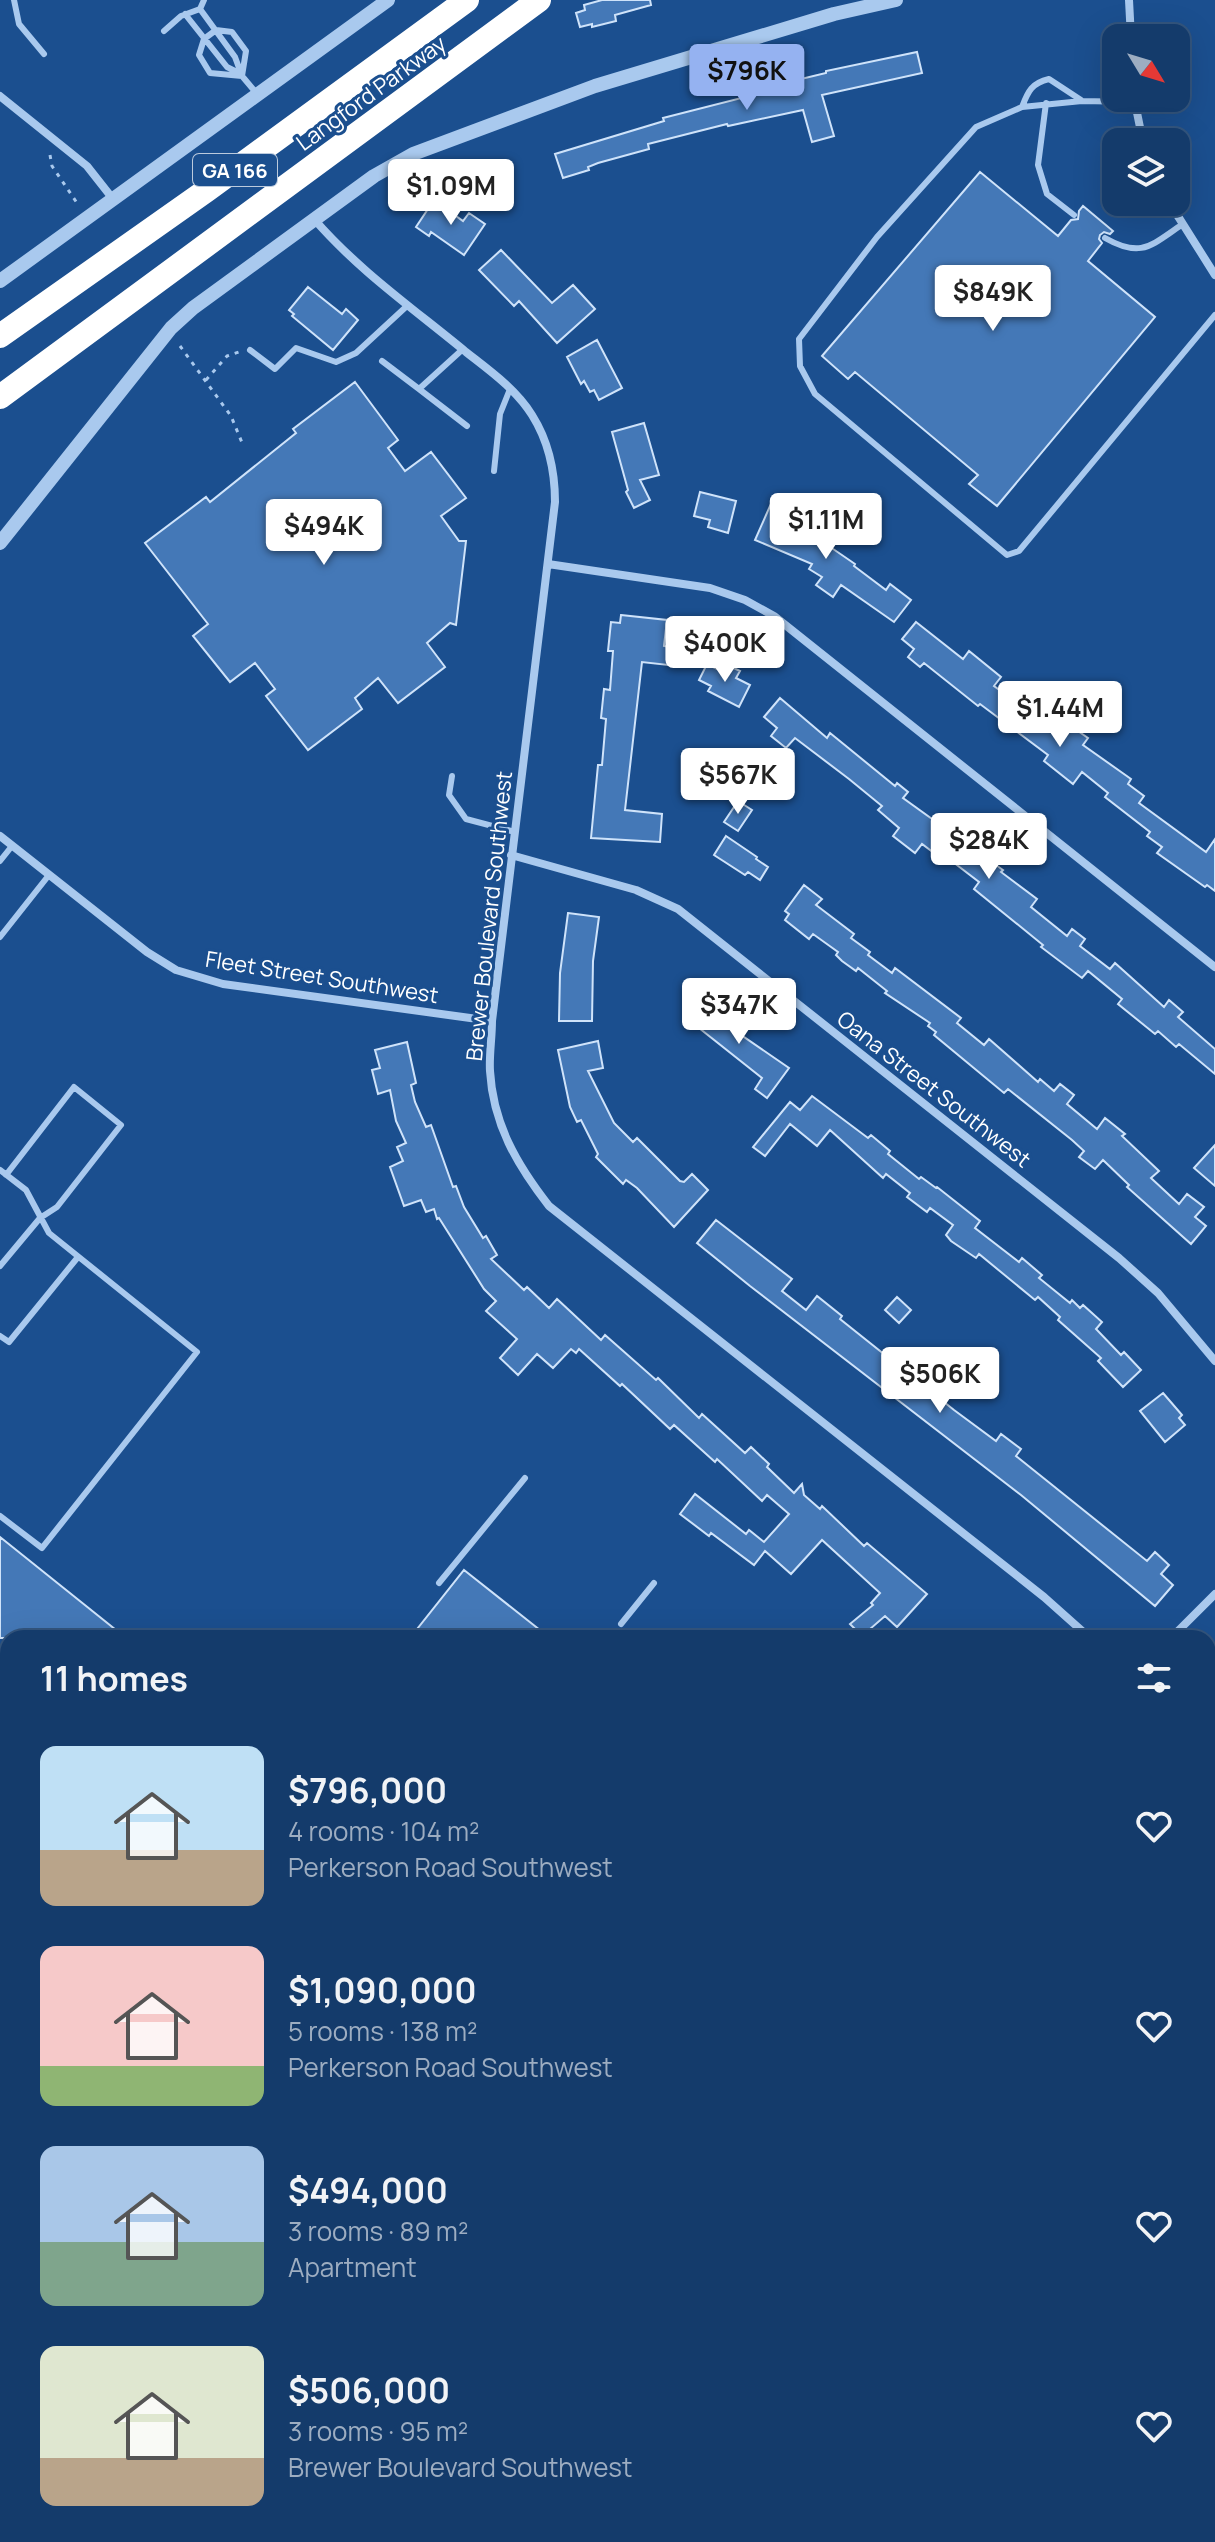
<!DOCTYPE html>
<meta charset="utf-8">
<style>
:root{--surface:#143b6b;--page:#1d4271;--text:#f1f3f6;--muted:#9dadc1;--line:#33557e;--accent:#95b2f1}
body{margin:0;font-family:Manrope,sans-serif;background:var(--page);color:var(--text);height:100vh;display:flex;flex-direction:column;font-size:30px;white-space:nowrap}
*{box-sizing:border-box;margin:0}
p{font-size:26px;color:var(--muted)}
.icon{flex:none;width:44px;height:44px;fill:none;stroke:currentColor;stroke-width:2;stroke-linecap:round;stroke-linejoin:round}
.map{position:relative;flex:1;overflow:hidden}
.panel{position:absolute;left:0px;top:1630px;width:1216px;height:912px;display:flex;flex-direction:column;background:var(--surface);border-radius:24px 24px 0 0;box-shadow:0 8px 32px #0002,0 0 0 2px var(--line)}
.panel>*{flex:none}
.needle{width:52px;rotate:128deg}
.fabs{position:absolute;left:1102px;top:24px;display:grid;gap:16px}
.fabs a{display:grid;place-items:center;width:88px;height:88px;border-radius:16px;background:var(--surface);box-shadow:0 8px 32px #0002,0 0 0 2px var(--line);font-size:40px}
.price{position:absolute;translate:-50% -68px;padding:0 18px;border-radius:8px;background:#fff;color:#222;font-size:26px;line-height:52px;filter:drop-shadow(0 2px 4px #0008)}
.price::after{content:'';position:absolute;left:50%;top:48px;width:24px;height:18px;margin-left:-12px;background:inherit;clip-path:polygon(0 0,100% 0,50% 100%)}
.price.current{background:var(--accent);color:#111}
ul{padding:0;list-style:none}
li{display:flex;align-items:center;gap:24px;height:200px;padding:0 40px}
li span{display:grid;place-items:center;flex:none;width:224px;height:160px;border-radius:16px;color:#555}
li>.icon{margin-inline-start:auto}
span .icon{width:96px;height:96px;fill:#fffc;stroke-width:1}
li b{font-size:34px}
h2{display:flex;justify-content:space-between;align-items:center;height:96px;padding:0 40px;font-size:34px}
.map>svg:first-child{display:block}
</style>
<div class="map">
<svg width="1215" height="2542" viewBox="0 0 1215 2542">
<rect width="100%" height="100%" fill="#1b4f8f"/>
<path fill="#4478b7" stroke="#cfe3fa" stroke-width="2" d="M 602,0 L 650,0 L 651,5 L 615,15 L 616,21 L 592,27 L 592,24 L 580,27 L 576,13 L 585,10 L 584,5 Z
M 917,52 L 922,73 L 822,95 L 834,136 L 812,142 L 803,110 L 728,126 L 727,124 L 648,144 L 649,149 L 598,163 L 588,167 L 589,170 L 563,178 L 555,154 L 664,121 L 663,118 L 777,89 L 776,85 L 826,73 L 826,71 Z
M 980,172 L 1058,236 L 1071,220 L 1078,219 L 1079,211 L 1083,206 L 1113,231 L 1110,234 L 1104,232 L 1100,235 L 1099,239 L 1102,243 L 1088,261 L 1155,317 L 997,506 L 969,484 L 978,475 L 855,372 L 848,379 L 822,356 Z
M 434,200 L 463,221 L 469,213 L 485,224 L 464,255 L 431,232 L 429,236 L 416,227 Z
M 501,250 L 552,303 L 573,285 L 595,309 L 557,343 L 519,301 L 514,306 L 479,270 Z
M 308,287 L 342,314 L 346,309 L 358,320 L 333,350 L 292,316 L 294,314 L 289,310 Z
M 597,340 L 622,388 L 599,400 L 594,390 L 590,392 L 584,381 L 581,384 L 567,357 Z
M 355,382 L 398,440 L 388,448 L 405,471 L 431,452 L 466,498 L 441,516 L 459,541 L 466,541 L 456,625 L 450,623 L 427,643 L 445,667 L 398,703 L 378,678 L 355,698 L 362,709 L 308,750 L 266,696 L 275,689 L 255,663 L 230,682 L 193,636 L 208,624 L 145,543 L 206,497 L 210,502 L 296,433 L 293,429 Z
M 644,423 L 659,475 L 640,480 L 650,500 L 634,508 L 626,492 L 628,490 L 612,432 Z
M 700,492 L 736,501 L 728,533 L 708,527 L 710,520 L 694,516 Z
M 774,497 L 798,508 L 793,520 L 806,525 L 804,529 L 855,564 L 854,566 L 886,590 L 890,584 L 911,600 L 894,622 L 841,585 L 833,597 L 816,585 L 822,577 L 809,569 L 812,564 L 755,540 Z
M 621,615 L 667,620 L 664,646 L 670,647 L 668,665 L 642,662 L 625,810 L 662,814 L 660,842 L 591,838 L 598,765 L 602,765 L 606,719 L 601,718 L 604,689 L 610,690 L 613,651 L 608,651 L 611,622 L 620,623 Z
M 916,622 L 963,659 L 969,651 L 1001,677 L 994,686 L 1039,719 L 1046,709 L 1088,738 L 1083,745 L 1131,779 L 1128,784 L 1144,796 L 1139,803 L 1206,852 L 1215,839 L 1215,891 L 1207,885 L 1205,887 L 1157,853 L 1162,847 L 1147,836 L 1150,832 L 1105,797 L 1108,793 L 1082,772 L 1073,784 L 1044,761 L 1048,755 L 980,704 L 978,706 L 924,663 L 920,667 L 908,657 L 914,649 L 902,639 Z
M 723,663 L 740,671 L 736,678 L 750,685 L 739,707 L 708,691 L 711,686 L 699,680 L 707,664 L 719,670 Z
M 780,698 L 827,738 L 830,733 L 895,786 L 897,783 L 908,792 L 903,798 L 1003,870 L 1001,872 L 1037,899 L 1031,907 L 1067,936 L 1072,929 L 1085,939 L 1080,946 L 1110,969 L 1115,963 L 1164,1007 L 1169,1000 L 1183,1012 L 1178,1017 L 1215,1049 L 1215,1074 L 1179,1044 L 1176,1047 L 1158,1031 L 1155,1034 L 1118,1004 L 1122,999 L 1088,971 L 1082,978 L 1041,947 L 1043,945 L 974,889 L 979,882 L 936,849 L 934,853 L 922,844 L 915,853 L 893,836 L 899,828 L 878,810 L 882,806 L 849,779 L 795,738 L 786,748 L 771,736 L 777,728 L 764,717 Z
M 738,801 L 752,810 L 738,831 L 724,822 Z
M 726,836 L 757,857 L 756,859 L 768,867 L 760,880 L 748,872 L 745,875 L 714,855 Z
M 804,885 L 822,899 L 816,905 L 854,934 L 851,938 L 870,952 L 868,955 L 892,973 L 895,968 L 961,1018 L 957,1023 L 984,1045 L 989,1039 L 1038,1082 L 1040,1079 L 1054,1091 L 1060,1084 L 1074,1095 L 1067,1104 L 1097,1129 L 1105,1118 L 1125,1134 L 1122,1136 L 1159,1171 L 1151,1178 L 1179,1204 L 1187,1194 L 1204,1207 L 1195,1217 L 1206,1226 L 1191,1244 L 1127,1187 L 1129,1185 L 1103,1160 L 1095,1169 L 1079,1157 L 1084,1151 L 1072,1140 L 1008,1089 L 1004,1093 L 934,1035 L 936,1032 L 928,1026 L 930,1023 L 885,993 L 887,991 L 858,968 L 856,971 L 842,961 L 836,955 L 838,952 L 813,934 L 809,939 L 785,920 L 789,914 L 785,911 Z
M 568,913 L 599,917 L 593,961 L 592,1021 L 559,1021 L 560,973 Z
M 699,999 L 707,1006 L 709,1004 L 717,1008 L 730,1019 L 728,1022 L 736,1028 L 734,1030 L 789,1068 L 767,1098 L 755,1089 L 762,1078 L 694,1024 L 697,1019 L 689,1012 Z
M 598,1041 L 603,1068 L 588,1071 L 614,1123 L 633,1142 L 637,1138 L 680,1181 L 684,1182 L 692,1174 L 708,1190 L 674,1227 L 637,1188 L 626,1180 L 623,1184 L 596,1157 L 598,1154 L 581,1120 L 577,1122 L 570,1107 L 558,1050 Z
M 407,1042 L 416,1083 L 411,1085 L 415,1102 L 426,1127 L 431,1125 L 453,1187 L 456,1186 L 464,1207 L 483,1238 L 486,1236 L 497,1255 L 491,1259 L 524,1290 L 527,1287 L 549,1308 L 557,1299 L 601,1340 L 605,1335 L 656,1380 L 658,1378 L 699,1418 L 702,1414 L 745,1453 L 751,1447 L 769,1464 L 767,1467 L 794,1493 L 802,1484 L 804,1495 L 820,1509 L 822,1506 L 864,1546 L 867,1543 L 927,1594 L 897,1627 L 885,1616 L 862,1636 L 850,1624 L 873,1605 L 871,1603 L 880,1593 L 822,1540 L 791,1574 L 765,1551 L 754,1565 L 711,1533 L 709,1536 L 680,1514 L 695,1494 L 746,1534 L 749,1530 L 764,1542 L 789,1514 L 767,1495 L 762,1501 L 717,1459 L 715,1462 L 674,1425 L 670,1429 L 622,1384 L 620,1386 L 579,1349 L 576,1353 L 571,1349 L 553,1368 L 537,1354 L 518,1375 L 500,1358 L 517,1339 L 486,1311 L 496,1301 L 484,1289 L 439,1218 L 437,1219 L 434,1209 L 426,1212 L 421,1200 L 404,1206 L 390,1167 L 403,1161 L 397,1147 L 406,1143 L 396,1121 L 390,1090 L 378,1094 L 372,1070 L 380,1068 L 375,1050 Z
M 812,1096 L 868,1138 L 871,1135 L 890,1151 L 888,1154 L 919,1179 L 921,1177 L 936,1188 L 937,1187 L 980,1221 L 975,1228 L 1019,1262 L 1022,1258 L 1042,1275 L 1039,1278 L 1070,1303 L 1072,1300 L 1080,1308 L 1083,1305 L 1102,1322 L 1096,1329 L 1121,1355 L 1124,1352 L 1141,1370 L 1123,1387 L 1098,1361 L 1101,1358 L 1058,1320 L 1060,1317 L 1038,1297 L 1035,1300 L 979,1254 L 976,1258 L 951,1241 L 946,1235 L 953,1225 L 930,1208 L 927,1212 L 907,1197 L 910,1193 L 886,1174 L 883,1178 L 830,1130 L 817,1146 L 790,1124 L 765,1156 L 753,1147 L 790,1102 L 800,1110 Z
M 1215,1145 L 1215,1186 L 1194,1168 Z
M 716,1220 L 792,1279 L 782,1291 L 806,1310 L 817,1296 L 842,1316 L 840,1319 L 954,1410 L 996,1441 L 1001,1434 L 1021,1449 L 1016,1456 L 1147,1561 L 1155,1552 L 1169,1565 L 1161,1574 L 1173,1585 L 1155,1606 L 1021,1495 L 750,1286 L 697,1243 Z
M 897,1297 L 911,1310 L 899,1323 L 885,1310 Z
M 1163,1393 L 1182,1415 L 1179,1418 L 1185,1425 L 1165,1442 L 1140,1411 Z
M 0,1537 L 126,1638 L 0,1638 Z
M 464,1570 L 550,1638 L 410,1638 Z"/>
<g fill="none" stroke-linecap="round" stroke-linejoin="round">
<path stroke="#a9c9ee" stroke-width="3" stroke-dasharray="4 6" stroke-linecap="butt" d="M 50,155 L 52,166 L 77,203
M 180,346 L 231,416 L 243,445
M 206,380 L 227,356 L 239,352"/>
<path stroke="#a9c9ee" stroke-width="6" d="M 14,0 L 19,24 L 44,54
M 200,9 L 235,57 L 242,76 L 258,95
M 185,14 L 227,67 L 239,73
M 216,30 L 232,32 L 246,51 L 242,76 L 210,73 L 199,55 L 204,39 Z
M 164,31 L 181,16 L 200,9 L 204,0
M 1134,102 L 1082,101 L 1022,107 L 976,127 L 877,237 L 799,339 L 800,366 L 815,394 L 1007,555 L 1019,551 L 1215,315
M 1046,103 L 1038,165 L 1047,194 L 1074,215
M 1022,107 C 1028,91 1032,83 1049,79 L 1081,100
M 1105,238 C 1142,259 1151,245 1183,224
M 463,349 L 419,389 L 467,426
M 250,350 L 275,369 L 296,348 L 336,362 L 356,353 L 408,305
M 382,361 L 419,389
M 494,471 L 500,414 L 510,389
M 452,776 L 449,795 L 466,819 L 515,832
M 0,861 L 12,846
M 0,937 L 49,875
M 0,1170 L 26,1190 L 49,1233 L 197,1352 L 42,1548 L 0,1516
M 0,1266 L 40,1218 L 57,1207 L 121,1125 L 74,1087 L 6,1175
M 0,1336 L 9,1342 L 78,1257
M 439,1583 L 525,1478
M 621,1624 L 654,1583
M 0,1892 L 8,1898
M 0,2028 L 8,2017
M 1208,2141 L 1215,2148
M 1208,2324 L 1215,2316
M 319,2534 L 329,2542
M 397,2542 L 403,2534"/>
<path stroke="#a9c9ee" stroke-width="8" d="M 1129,0 L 1131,38
M 0,96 L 87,166 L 113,199
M 1134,98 L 1143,142
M 1169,202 L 1215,275
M 314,219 C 358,270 414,309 466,352 C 489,370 516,389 532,415 C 549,442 555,470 555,502 L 492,1021 C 492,1038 489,1055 490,1071 C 493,1124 517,1165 549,1206 L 1044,1597 L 1090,1638
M 548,564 L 710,588 L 745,600 L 774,616 L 1215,967
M 0,836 L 147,952 L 176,970 L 223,984 L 492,1021
M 511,855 L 636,890 L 678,909 L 1119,1258 L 1158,1293 L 1215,1361
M 1171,1638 L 1215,1594
M 1208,1758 L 1215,1766
M 0,2302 L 8,2308
M 0,2386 L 8,2376"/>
<path stroke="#a9c9ee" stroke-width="14" d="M 0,281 L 388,0
M 0,543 L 171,328 L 193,308 L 374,176 L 413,154 L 595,86 L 834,14 L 896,0"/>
<path stroke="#f0f6ff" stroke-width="20" d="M 0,2098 L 8,2105
M 553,2534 L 563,2542"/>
<path stroke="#fff" stroke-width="24" d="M 0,336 L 207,190 L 467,0
M 0,397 L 539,0"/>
</g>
<g text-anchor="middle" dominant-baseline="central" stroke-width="6" stroke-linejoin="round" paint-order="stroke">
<rect fill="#1b4f8f" stroke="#bbcadd" stroke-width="2" x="193" y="154" width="84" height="32" rx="6"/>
<g font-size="20" font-weight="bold" fill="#fff">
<text x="235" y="170">GA 166</text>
</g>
<g font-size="22" fill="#fff" stroke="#1b4f8f">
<text transform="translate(371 93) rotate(-36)">Langford Parkway</text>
<text transform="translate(489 916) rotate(-84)">Brewer Boulevard Southwest</text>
<text transform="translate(322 977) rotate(9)">Fleet Street Southwest</text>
<text transform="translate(934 1089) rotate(38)">Oana Street Southwest</text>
</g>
</g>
</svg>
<div class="fabs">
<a><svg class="needle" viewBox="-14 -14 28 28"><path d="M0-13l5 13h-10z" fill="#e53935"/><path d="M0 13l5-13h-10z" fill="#9dadc1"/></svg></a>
<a><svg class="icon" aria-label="layers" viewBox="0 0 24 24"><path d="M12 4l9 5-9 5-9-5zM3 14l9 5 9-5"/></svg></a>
</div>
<b class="price current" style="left:747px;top:112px">$796K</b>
<b class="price" style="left:451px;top:227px">$1.09M</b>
<b class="price" style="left:993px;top:333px">$849K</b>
<b class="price" style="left:826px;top:561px">$1.11M</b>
<b class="price" style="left:324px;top:567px">$494K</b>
<b class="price" style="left:725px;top:684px">$400K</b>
<b class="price" style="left:1060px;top:749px">$1.44M</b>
<b class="price" style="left:738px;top:816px">$567K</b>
<b class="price" style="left:989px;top:881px">$284K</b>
<b class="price" style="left:739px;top:1046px">$347K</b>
<b class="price" style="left:940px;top:1415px">$506K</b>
<section class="panel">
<h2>11 homes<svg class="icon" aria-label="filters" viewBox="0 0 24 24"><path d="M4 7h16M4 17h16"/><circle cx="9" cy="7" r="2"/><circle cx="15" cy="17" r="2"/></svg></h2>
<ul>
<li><span style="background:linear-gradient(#bfe0f5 65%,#b9a48a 0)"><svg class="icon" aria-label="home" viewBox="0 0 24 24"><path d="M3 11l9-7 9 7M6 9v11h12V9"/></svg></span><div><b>$796,000</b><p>4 rooms · 104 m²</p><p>Perkerson Road Southwest</p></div><svg class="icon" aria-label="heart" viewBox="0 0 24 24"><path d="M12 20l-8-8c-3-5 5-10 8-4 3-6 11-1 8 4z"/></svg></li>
<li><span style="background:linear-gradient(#f6c9c9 75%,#8fb573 0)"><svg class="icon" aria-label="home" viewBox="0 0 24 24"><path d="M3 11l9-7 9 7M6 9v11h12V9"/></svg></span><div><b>$1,090,000</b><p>5 rooms · 138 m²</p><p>Perkerson Road Southwest</p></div><svg class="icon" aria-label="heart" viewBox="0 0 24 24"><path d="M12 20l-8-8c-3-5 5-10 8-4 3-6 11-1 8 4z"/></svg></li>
<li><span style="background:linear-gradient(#a9c7e8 60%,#7fa58c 0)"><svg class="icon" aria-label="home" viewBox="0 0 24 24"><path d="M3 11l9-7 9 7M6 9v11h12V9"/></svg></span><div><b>$494,000</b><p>3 rooms · 89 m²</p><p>Apartment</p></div><svg class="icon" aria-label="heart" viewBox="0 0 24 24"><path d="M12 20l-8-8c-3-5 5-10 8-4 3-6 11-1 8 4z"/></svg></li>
<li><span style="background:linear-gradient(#dfe7d0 70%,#b9a48a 0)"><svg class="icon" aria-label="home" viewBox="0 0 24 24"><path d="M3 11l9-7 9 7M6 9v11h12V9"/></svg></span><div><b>$506,000</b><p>3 rooms · 95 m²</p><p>Brewer Boulevard Southwest</p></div><svg class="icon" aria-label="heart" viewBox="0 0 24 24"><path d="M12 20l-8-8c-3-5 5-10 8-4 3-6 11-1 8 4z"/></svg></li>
</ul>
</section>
</div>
